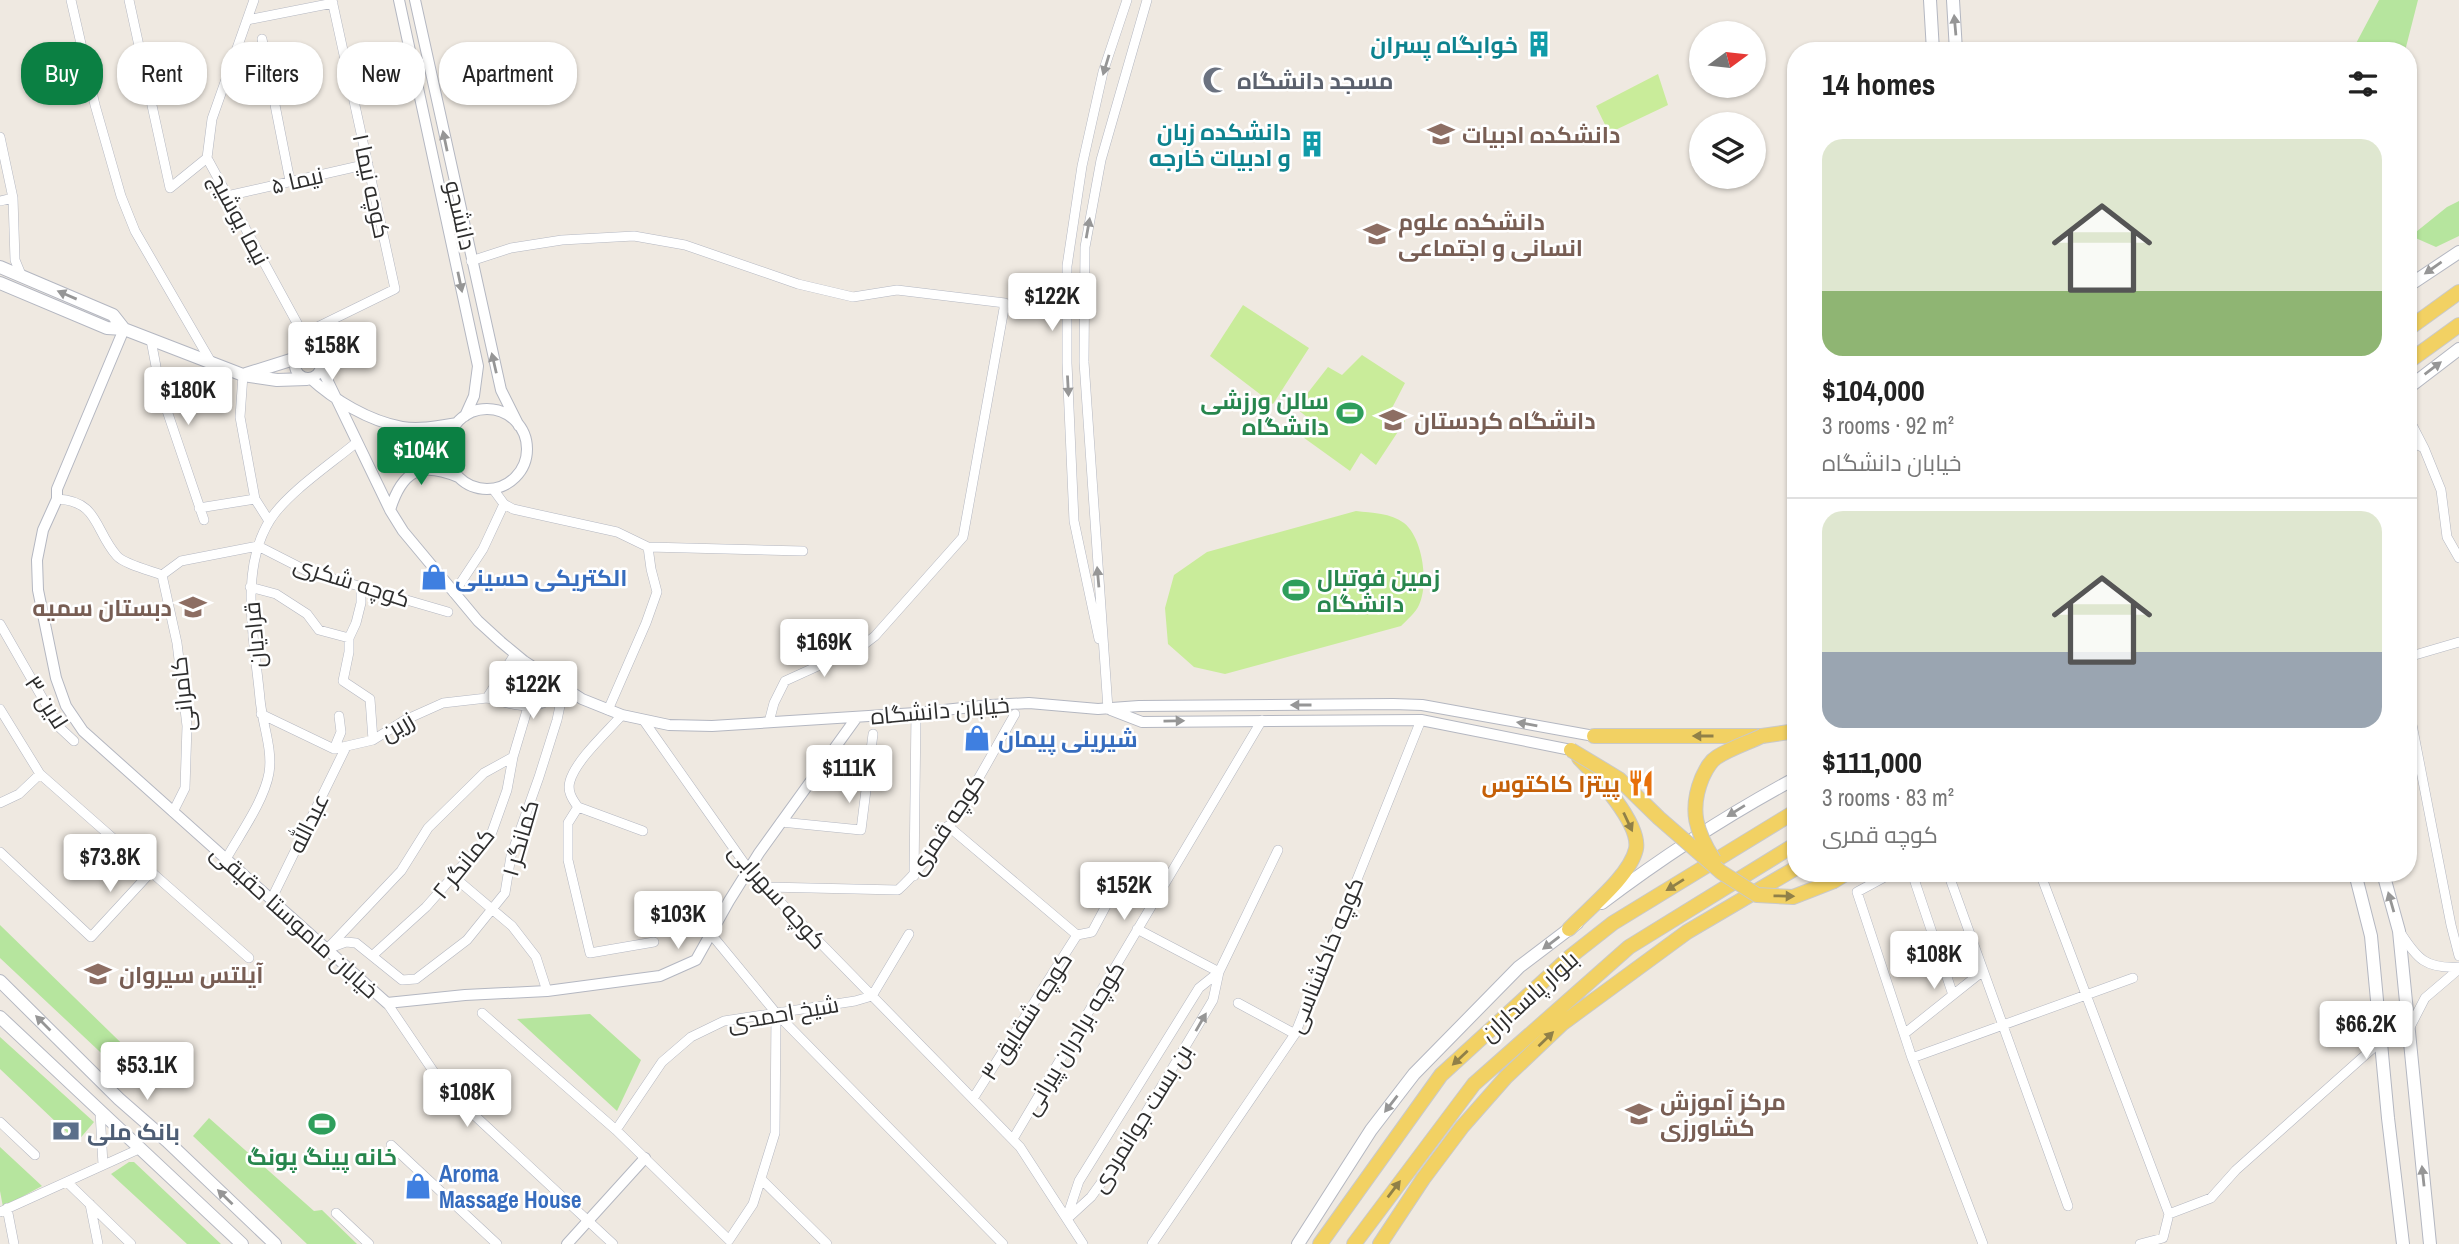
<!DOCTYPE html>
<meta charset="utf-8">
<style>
:root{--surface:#fff;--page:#f2f2f2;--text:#222;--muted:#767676;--line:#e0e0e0;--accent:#0b8043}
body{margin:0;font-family:"Archivo Narrow",Cairo,sans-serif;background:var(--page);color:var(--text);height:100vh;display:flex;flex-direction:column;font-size:26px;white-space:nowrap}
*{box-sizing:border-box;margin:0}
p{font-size:23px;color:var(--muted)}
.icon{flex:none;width:38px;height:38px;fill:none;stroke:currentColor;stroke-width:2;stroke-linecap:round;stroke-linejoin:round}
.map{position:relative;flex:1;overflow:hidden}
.details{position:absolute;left:1787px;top:42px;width:630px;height:840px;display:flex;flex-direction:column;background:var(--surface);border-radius:28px;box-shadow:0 2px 5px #0004}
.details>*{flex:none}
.guide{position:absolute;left:21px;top:42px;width:665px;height:63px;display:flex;gap:14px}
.needle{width:46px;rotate:75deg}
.buttons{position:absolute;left:1689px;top:21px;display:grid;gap:14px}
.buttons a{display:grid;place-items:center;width:77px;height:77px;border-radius:50%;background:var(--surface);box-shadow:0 2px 5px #0004;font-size:35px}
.price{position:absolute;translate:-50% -60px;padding:0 16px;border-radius:7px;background:#fff;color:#222;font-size:23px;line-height:46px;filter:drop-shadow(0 2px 4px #0008)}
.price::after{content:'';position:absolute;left:50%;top:42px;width:21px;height:16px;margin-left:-10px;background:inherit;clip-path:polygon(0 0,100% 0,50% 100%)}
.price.current{background:var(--accent);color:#fff}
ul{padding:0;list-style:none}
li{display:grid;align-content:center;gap:14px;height:371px;padding:0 35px}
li+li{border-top:2px solid var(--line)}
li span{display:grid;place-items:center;height:217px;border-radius:21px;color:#555}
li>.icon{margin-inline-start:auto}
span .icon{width:126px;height:126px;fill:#fffc;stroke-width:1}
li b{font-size:30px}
h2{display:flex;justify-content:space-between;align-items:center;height:84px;padding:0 35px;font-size:30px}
.pill{padding:0 24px;border-radius:28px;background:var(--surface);box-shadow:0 2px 5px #0004;font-size:24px;line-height:63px}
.pill.current{background:var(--accent);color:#fff}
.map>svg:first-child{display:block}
</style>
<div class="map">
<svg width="2459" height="1244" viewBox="0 0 2459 1244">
<rect width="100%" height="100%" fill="#efe9e1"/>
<path fill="#b6e59e" d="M 2379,0 L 2418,0 L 2405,51 L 2352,51 Z
M 2459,201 L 2459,236 L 2436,247 L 2411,236 L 2447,207 Z
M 0,925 L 149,1070 L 146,1076 L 131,1081 L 0,958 Z
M 590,1014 L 641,1060 L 617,1111 L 517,1019 Z
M 0,1037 L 94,1122 L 77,1142 L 0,1069 Z
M 209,1118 L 314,1211 L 322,1210 L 357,1244 L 307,1244 L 193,1136 Z
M 0,1147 L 42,1186 L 3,1207 L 0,1191 Z
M 129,1162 L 134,1162 L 221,1244 L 187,1244 L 111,1174 Z"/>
<path fill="#c9ec9a" d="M 1658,74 L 1668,105 L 1609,133 L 1596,106 Z
M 1243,305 L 1309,348 L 1273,404 L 1210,356 Z
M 1362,355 L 1405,383 L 1392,408 L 1405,421 L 1376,465 L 1361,453 L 1350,471 L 1300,435 L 1308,418 L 1296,408 L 1328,367 L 1342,375 Z
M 1356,511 C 1372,513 1391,513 1404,523 C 1423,538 1429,584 1419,605 C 1416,612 1407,620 1401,626 L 1225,674 L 1194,667 L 1168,644 L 1165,608 L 1174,575 L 1207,552 Z"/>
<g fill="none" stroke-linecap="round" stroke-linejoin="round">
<g stroke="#b4b7c1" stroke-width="10">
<path id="minor" d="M 71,0 L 95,105 L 121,196 L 135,231 L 211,362
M 129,0 L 170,188 L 207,158
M 254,0 L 212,119 L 207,158 L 303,334 L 309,352
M 247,20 L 333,3
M 262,39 L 290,181
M 0,137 L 13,198 L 15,260 L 22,277
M 227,196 L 368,164
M 0,201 L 13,198
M 471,261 L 511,248 L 562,240 L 634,236 L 685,245 L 798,284 L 853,297 L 897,290 L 1005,303 L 963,537 L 875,636 L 862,646 L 785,681 L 774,703 L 769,722
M 303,334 L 395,289 L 332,0
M 151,340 L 161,393 L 204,520
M 243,375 L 240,417 L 255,499 L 269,521
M 2408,417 L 2424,448 L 2441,490 L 2447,537 L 2459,558
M 2408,441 L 2424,448
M 493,489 L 504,504 L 513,509 L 617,532 L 648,547 L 803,551
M 57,499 C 99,501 94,530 117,556 C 124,564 152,571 162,575 L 181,561 L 258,546 L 307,571 L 448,612
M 199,508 L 255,499
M 162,575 L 177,643 L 187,726 L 185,788 L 173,812
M 250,587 L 276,594 L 307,614 L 319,630 L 349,638
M 361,588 L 361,603 L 356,623 L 349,638 L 349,652 L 343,681 L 370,699 L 373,740
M 454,593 L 483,549 L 504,504
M 0,624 L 59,727 L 74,741
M 1099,639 L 1074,521 L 1067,363 L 1067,266 L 1082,166 L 1103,72 L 1127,0
M 2408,657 L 2459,642
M 487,698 C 517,705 540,715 563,688
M 2408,704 L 2451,925 L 2459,956
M 0,709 L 40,774 L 249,958
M 1108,709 L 1084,362 L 1085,247 L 1101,160 L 1147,0
M 608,710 L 646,623 L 657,592 L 651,569 L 648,547
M 261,714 L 334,749 L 373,740 L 405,720 L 443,703 L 487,698 L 515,654
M 644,721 L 749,870 L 1020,1147 L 1083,1244
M 334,749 L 341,732 L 339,716
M 0,803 L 19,794 L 40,774
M 578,807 L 568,823 L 568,860 L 590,953 L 654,942
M 578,807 C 572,799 567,791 570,781 C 576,760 607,732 622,715
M 578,807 L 643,831
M 781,822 L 861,830 L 873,734
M 948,826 L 1077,935 L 974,1097
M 0,852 L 91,937 L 151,872
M 226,859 C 240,834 264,801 269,773 C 273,749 262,723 260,699 C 255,643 238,571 270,520 C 287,493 332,463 357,442
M 1892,873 L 1857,892 L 1912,1058 L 1983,1244
M 1912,873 L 1953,995
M 1948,873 L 2068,1206
M 2040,873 L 2169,1214 L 2163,1238 L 2140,1244
M 914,876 L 916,713
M 454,877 L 512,926 L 536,957 L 547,991
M 767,887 L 898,890 C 943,850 984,767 1015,714
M 271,900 L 346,747
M 1137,929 L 1219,972
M 2400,932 C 2417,959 2426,969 2459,967
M 711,934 L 776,1013
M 1077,935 L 1092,932 L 1124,872 L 1162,888
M 328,948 L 401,871 L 428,828 L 484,773 L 513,757
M 327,949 L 346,942 L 356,943 L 402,980 L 416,979 L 467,940 L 505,893 L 511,856 L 539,777 L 557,720 L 564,687
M 372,956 L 426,907 L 492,832 L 507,790 L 513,757 L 528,707
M 872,996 L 909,934
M 387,1003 L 444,1087 L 613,1244
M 1238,1003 L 1295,1034
M 482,1013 L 616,1130 L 729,1240 L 753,1204 L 775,1133 L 776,1013 L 1003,1244
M 2409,1029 L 2425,998 L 2459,969
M 1904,1034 L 1983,971
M 1912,1058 L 2133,978
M 100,1111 L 103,1165
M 0,1122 L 35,1155
M 616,1130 L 662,1062 L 691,1037 L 724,1021 L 855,1001 L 872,996
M 1013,1139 L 1262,720
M 391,1145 L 497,1244
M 761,1179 L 827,1244
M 67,1182 L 131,1244
M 90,1204 L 98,1244
M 7,1208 L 14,1244
M 0,1212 L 139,1149
M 336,1213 L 369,1244
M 2169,1214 L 2211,1198 L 2236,1170 L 2381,1041
M 1067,1217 L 1079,1181 L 1199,988 L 1219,972
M 1067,1219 L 1091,1197 L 1117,1161 L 1213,1000 L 1219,972 L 1278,850
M 1152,1244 L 1295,1034 L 1421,720"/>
</g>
<g stroke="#b4b7c1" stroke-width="12">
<path id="tertiary" d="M 399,0 L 478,366 L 474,396 L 465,416
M 415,0 L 501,390 L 519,426
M 124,329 L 57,489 L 57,499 L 43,530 L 37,560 L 38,590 L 56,678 L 66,706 L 83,731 L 387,1003 L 465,995 L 547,991 L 660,976 L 696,960 L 729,901 L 759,853 L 857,717
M295 365a13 13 0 1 1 26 0a13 13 0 1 1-26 0Z
M 321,367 L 390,510 L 403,531 L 478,621 L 501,642 L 524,661 L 582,699 L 622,715 L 669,725 L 712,726 L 916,713 L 991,705 L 1029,703 L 1098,709 L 1139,706 L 1393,704 L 1422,705 L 1594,736
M 310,378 C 334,400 369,421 402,427 C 420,430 439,426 457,423
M447 449a40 40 0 1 1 80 0a40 40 0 1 1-80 0Z
M 390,510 C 402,471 420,461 458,477
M 1111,710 L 1142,722 L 1421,720 L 1571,750
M 567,1244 L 645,1158"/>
</g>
<g stroke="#b4b7c1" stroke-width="14">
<path id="secondary" d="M 1930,0 L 1933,51
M 1953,0 L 1956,51
M 0,267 L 113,315 L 124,329
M 0,283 L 107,328 L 124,329 L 243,375 L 277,380 L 307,379
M 2408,286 L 2459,252
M 246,374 L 297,358
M 2408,388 L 2459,349
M 2355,873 L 2371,936 L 2388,1118 L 2403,1244
M 2383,873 L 2399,931 L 2430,1244
M 1602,903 C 1664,856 1727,815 1796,778
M 0,981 L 119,1099 L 167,1141 L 275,1244
M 0,1017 L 242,1244
M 1298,1244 L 1371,1130 L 1414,1074 L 1519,967 L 1577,923"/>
</g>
<g stroke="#c9c9c9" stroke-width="16">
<path id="primary" d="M 2408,329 L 2459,292
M 2408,362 L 2459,325
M 1594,736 L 1762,736 L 1796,731
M 1834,881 L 1847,873
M 1569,929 C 1589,908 1630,876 1636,849 C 1641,824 1596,775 1579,758
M 1320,1244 L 1441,1075 L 1571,956 L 1613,923 L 1796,811
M 1354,1244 L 1474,1084 L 1629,947 L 1796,844
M 1380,1244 L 1423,1179 L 1462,1127 L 1506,1077 L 1563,1023 L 1687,932 L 1796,868"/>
</g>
<use href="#minor" stroke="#fff" stroke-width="9"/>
<use href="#tertiary" stroke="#fff" stroke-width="10"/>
<use href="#secondary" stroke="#fff" stroke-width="12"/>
<use href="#primary" stroke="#f2d163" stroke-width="14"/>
<g stroke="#c9c9c9" stroke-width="16" stroke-linecap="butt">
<path id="primary-bridge" d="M 1571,750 L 1619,779 L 1659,818 L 1721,872 L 1757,895 L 1793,897 L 1834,881
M 1714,860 C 1696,832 1689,810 1702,778 C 1706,770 1709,762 1717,757 C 1731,748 1747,743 1762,736"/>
</g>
<use href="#primary-bridge" stroke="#f2d163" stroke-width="14"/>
</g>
<defs><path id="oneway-solid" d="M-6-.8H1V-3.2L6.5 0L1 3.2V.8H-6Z" transform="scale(1.75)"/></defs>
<g fill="#969696">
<use href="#oneway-solid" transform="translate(1955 25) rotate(-95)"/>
<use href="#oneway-solid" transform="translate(1106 65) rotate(107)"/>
<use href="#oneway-solid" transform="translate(445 141) rotate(-102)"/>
<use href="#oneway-solid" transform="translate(1088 228) rotate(-80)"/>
<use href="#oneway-solid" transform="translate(2433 268) rotate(145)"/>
<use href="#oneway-solid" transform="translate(460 282) rotate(78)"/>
<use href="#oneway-solid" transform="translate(67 295) rotate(-157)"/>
<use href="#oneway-solid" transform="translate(494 363) rotate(-103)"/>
<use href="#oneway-solid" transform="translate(2433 368) rotate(-37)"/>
<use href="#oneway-solid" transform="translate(1068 386) rotate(87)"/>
<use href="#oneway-solid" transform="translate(1098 577) rotate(-95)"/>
<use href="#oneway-solid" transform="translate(1301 705) rotate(180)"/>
<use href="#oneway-solid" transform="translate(1174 721) rotate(-1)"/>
<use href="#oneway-solid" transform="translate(1527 724) rotate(-170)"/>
<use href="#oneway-solid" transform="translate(1736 811) rotate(148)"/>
<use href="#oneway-solid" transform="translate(2391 902) rotate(-106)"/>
<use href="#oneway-solid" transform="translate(1551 943) rotate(143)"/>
<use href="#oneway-solid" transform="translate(1201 1022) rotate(-60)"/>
<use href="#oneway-solid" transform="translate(43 1023) rotate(-135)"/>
<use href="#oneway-solid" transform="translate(1391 1104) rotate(128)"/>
<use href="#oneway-solid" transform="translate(2423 1176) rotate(-96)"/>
<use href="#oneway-solid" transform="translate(225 1197) rotate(-136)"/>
</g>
<g fill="#908048">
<use href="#oneway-solid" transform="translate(1703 736) rotate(-180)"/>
<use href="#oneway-solid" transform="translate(1628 822) rotate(65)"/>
<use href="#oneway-solid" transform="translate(1675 885) rotate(148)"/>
<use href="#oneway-solid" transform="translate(1784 896) rotate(1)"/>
<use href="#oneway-solid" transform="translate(1546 1039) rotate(-44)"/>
<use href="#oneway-solid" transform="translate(1460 1058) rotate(137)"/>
<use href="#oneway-solid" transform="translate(1394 1189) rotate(-53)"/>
</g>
<defs>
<g id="building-bare" transform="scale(2.1)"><path d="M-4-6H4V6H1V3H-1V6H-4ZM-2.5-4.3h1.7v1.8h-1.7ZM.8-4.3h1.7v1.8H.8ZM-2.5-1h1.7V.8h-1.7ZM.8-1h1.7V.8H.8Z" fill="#0f9aa8" stroke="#fff" stroke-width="2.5" paint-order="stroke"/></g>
<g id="mosque-bare" transform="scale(2.1)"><path d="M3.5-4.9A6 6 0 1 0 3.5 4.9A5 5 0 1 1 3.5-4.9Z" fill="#6b7280" stroke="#fff" stroke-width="2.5" paint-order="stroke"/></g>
<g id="university-bare" transform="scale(2.1)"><path d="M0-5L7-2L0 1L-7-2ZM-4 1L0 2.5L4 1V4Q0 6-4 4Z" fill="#8d6e63" stroke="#fff" stroke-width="2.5" paint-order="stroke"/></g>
<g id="stadium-bare" transform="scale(2.1)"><path d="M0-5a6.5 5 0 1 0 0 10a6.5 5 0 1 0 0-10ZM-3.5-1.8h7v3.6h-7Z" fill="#2e9e5b" stroke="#fff" stroke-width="2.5" paint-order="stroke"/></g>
<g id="shop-bare" transform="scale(2.1)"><path d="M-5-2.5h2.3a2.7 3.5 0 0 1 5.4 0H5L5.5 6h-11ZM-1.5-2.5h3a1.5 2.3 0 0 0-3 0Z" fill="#3f7fe0" stroke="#fff" stroke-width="2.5" paint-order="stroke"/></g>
<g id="school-bare" transform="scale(2.1)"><path d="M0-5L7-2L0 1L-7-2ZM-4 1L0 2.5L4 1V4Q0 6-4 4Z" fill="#8d6e63" stroke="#fff" stroke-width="2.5" paint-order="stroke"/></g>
<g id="restaurant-bare" transform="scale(2.1)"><path d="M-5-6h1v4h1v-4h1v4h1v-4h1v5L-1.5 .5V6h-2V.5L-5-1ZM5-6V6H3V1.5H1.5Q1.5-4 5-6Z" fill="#e8710a" stroke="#fff" stroke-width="2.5" paint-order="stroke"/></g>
<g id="bank-bare" transform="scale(2.1)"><path d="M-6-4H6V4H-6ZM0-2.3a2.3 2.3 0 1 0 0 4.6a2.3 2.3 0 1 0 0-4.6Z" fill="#5c6f8a" stroke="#fff" stroke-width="2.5" paint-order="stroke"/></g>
</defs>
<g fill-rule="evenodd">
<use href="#building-bare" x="1539" y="44"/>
<use href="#mosque-bare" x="1216" y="80"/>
<use href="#university-bare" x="1441" y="134"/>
<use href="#building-bare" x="1312" y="144"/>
<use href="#university-bare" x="1377" y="234"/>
<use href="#stadium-bare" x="1350" y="413"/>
<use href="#university-bare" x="1393" y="420"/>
<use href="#shop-bare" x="434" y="577"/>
<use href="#stadium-bare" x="1296" y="590"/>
<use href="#school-bare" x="193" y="607"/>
<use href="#shop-bare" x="977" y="738"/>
<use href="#restaurant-bare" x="1641" y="783"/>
<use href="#school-bare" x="98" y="974"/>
<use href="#university-bare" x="1639" y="1114"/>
<use href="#stadium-bare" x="322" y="1124"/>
<use href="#bank-bare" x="66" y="1131"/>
<use href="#shop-bare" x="418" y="1186"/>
</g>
<g text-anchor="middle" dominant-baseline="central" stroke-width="5" stroke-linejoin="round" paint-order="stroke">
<g font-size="23" font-weight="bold" fill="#0d838f" stroke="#fff" text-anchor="end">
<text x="1518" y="44">خوابگاه پسران</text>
<text x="1291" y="131">دانشکده زبان<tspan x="1291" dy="26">و ادبیات خارجه</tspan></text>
</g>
<g font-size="23" font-weight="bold" fill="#5b616d" stroke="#fff" text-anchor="start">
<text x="1237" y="80">مسجد دانشگاه</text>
</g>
<g font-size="23" font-weight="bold" fill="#785e54" stroke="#fff" text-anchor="start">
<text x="1462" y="134">دانشکده ادبیات</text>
<text x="1398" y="221">دانشکده علوم<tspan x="1398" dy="26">انسانی و اجتماعی</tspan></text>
<text x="1414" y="420">دانشگاه کردستان</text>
<text x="172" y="607" text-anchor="end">دبستان سمیه</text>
<text x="119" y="974">آیلتس سیروان</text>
<text x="1660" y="1101">مرکز آموزش<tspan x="1660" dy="26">کشاورزی</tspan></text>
</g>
<g font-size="23" fill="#2e2e2e" stroke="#fff">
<text transform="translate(297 180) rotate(-13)">نیما ۵</text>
<text transform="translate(372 186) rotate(78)">کوچه نیما ۱</text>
<text transform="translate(461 215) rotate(77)">دانشجو</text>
<text transform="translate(240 219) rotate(62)">نیما یوشیج</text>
<text transform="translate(352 581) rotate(18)">کوچه شکری</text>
<text transform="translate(254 635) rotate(-95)">قرادیان</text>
<text transform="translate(182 694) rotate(-96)">کامرانی</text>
<text transform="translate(47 702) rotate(57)">لاین ۳</text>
<text transform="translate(940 710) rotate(-5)">خیابان دانشگاه</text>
<text transform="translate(397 726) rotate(-30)">زرین</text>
<text transform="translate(308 823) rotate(-64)">عبدالله</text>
<text transform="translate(946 824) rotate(-56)">کوچه قمری</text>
<text transform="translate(520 838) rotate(-74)">کمانگر ۱</text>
<text transform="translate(463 863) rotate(-51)">کمانگر ۲</text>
<text transform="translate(778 896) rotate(48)">کوچه سهرابی</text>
<text transform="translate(295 921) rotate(42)">خیابان ماموستا حقیقی</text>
<text transform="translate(1325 955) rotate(-68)">کوچه خاکشناسی</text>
<text transform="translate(1529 996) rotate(-42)">بلوار پاسداران</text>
<text transform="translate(783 1013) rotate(-10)">شیخ احمدی</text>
<text transform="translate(1026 1016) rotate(-57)">کوچه شقایق ۳</text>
<text transform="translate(1073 1038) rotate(-59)">کوچه برادران پیرانی</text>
<text transform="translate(1141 1118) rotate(-58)">بن بست جوانمردی</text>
</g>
<g font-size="23" font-weight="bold" fill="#27864d" stroke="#fff" text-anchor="end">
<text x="1329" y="400">سالن ورزشی<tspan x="1329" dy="26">دانشگاه</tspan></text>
<text x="1317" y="577" text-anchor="start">زمین فوتبال<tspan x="1317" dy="26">دانشگاه</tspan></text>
<text x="322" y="1156" text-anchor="middle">خانه پینگ پونگ</text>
</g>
<g font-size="23" font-weight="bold" fill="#366cbe" stroke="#fff" text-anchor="start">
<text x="455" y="577">الکتریکی حسینی</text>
<text x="998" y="738">شیرینی پیمان</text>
<text x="439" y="1173">Aroma<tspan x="439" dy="26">Massage House</tspan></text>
</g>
<g font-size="23" font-weight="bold" fill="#c56008" stroke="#fff" text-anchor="end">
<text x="1620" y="783">پیتزا کاکتوس</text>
</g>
<g font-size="23" font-weight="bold" fill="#4e5e75" stroke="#fff" text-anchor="start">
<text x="87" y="1131">بانک ملی</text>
</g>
</g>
</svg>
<div class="buttons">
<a><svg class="needle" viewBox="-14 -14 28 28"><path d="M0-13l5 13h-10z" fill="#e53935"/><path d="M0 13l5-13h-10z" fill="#767676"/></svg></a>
<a><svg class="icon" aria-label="layers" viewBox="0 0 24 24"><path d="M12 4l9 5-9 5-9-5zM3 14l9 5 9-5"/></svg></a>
</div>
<b class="price" style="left:1052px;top:333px">$122K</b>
<b class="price" style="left:332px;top:382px">$158K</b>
<b class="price" style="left:188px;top:427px">$180K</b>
<b class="price current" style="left:421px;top:487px">$104K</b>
<b class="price" style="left:824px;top:679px">$169K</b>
<b class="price" style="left:533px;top:721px">$122K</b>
<b class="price" style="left:849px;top:805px">$111K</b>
<b class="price" style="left:110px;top:894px">$73.8K</b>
<b class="price" style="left:1124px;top:922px">$152K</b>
<b class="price" style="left:678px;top:951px">$103K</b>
<b class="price" style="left:1934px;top:991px">$108K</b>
<b class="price" style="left:2366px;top:1061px">$66.2K</b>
<b class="price" style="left:147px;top:1102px">$53.1K</b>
<b class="price" style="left:467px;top:1129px">$108K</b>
<div class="guide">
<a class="pill current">Buy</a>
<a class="pill">Rent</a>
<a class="pill">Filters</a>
<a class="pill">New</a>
<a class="pill">Apartment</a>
</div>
<section class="details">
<h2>14 homes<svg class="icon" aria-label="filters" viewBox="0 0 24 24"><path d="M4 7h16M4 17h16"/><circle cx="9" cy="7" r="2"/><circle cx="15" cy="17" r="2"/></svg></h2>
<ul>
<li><span style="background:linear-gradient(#dfe7d0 70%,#8fb573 0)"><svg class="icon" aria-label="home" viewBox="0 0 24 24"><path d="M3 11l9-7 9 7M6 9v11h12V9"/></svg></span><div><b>$104,000</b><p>3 rooms · 92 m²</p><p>خیابان دانشگاه</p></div></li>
<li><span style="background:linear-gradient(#dfe7d0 65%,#9aa5b1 0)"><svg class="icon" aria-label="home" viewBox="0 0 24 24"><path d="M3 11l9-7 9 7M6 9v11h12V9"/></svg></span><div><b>$111,000</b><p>3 rooms · 83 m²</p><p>کوچه قمری</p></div></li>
</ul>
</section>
</div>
